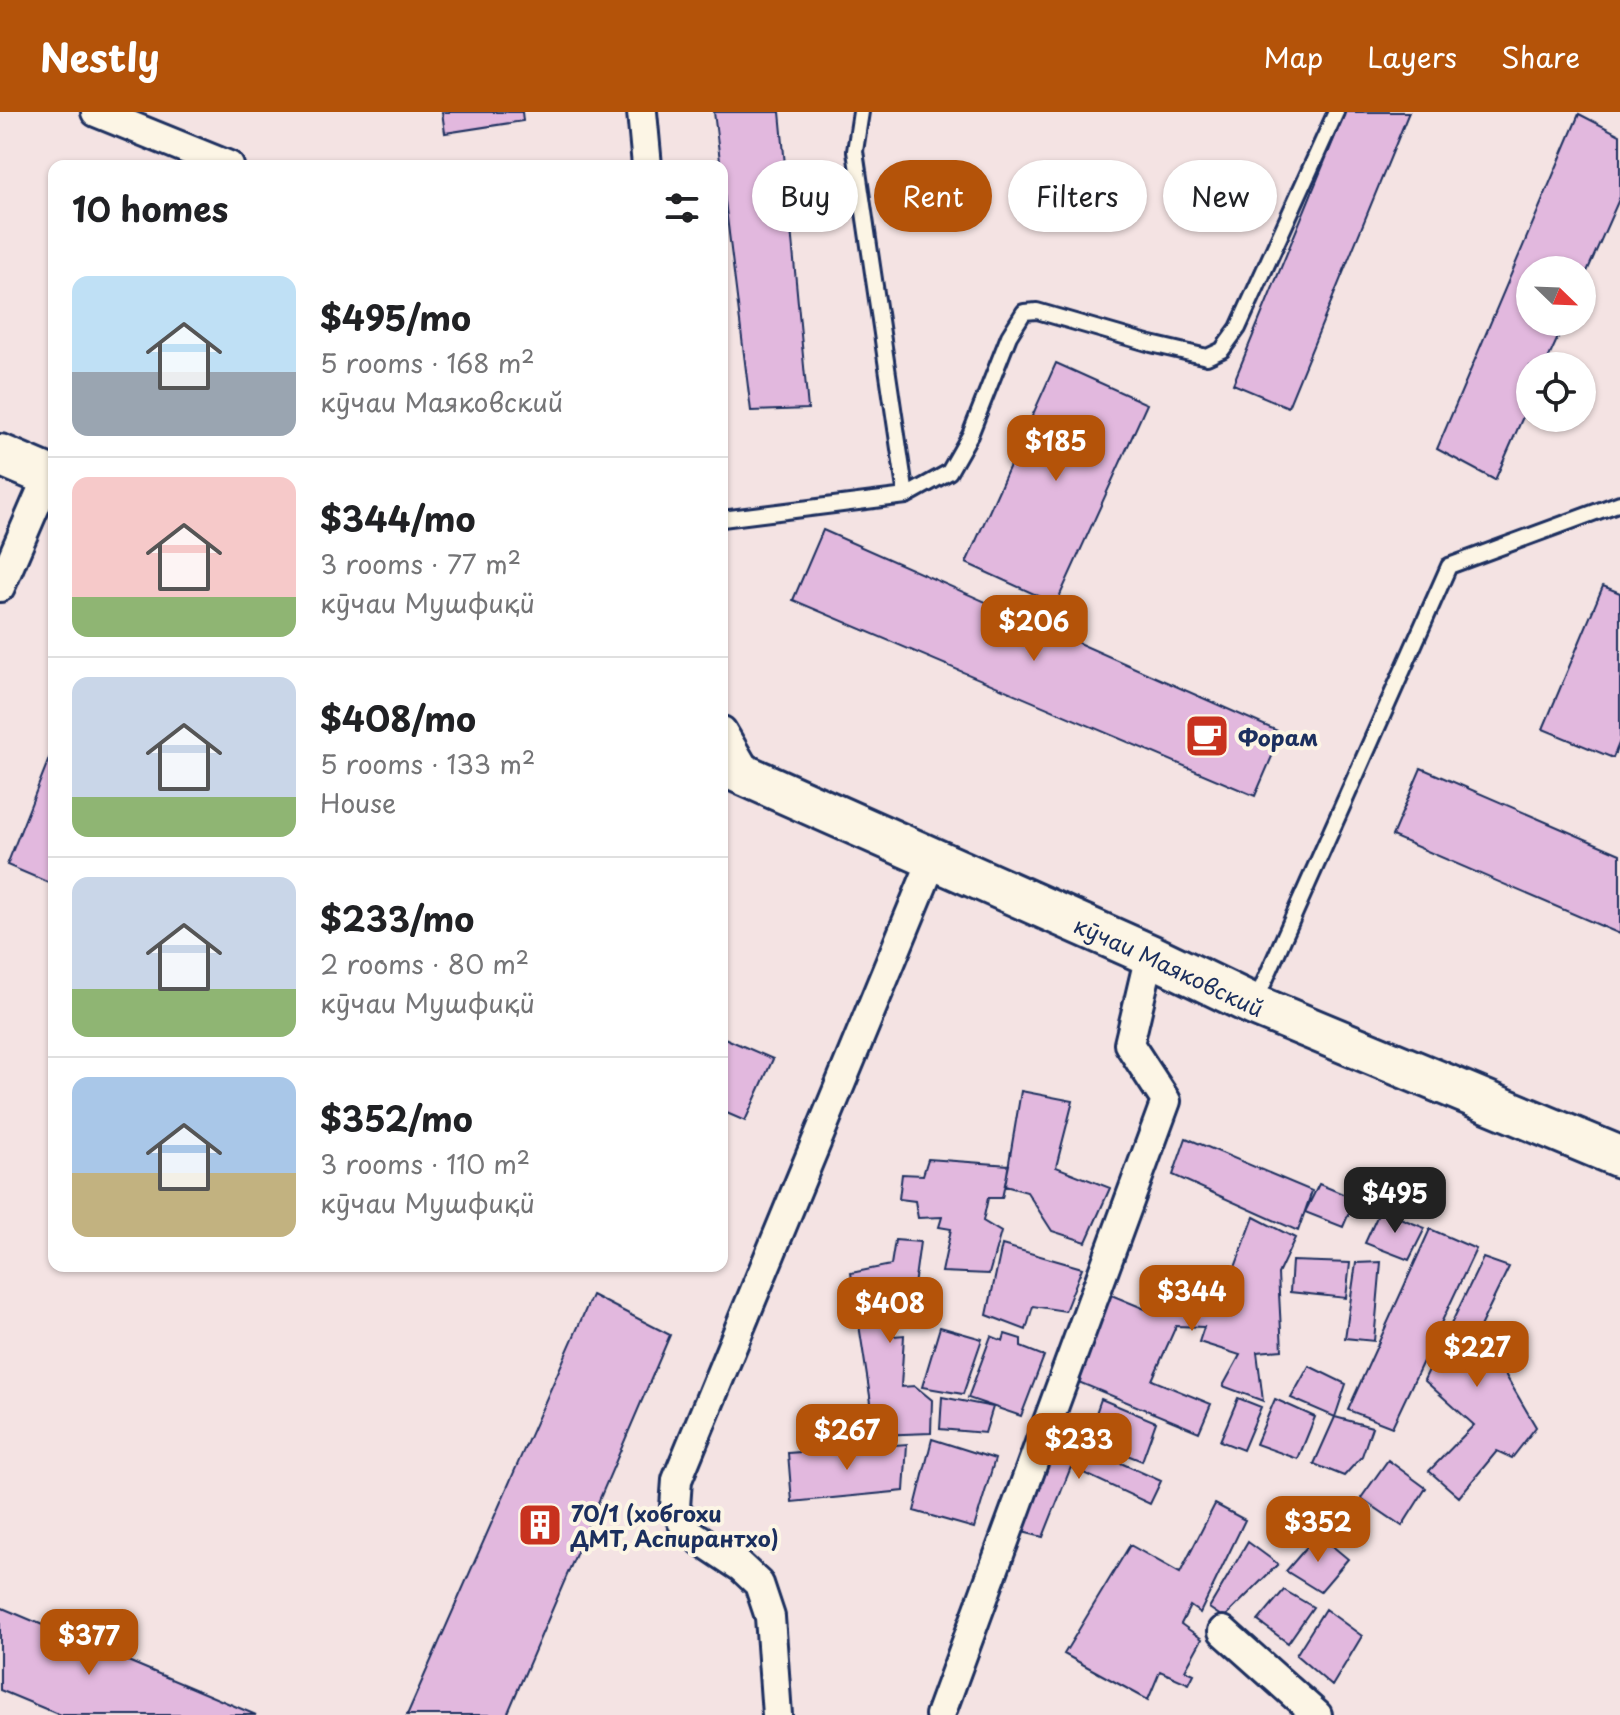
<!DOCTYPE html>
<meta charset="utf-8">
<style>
:root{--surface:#fff;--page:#f6f6f6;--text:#202124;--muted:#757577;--line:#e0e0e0;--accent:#b45309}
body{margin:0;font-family:"Playpen Sans",sans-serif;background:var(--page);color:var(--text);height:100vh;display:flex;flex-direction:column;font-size:30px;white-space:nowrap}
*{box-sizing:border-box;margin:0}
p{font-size:26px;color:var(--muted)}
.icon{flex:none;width:44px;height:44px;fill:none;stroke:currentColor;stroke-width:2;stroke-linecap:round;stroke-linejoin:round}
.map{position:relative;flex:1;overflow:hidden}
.panel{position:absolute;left:48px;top:48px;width:680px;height:1112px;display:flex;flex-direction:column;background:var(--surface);border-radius:16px;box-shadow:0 2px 6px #0004}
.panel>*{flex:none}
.hud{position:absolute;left:752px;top:48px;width:748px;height:72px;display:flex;gap:16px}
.needle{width:52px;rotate:113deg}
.tools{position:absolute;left:1516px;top:144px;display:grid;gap:16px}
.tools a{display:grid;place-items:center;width:80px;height:80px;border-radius:50%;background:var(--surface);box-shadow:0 2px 6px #0004;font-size:40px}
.price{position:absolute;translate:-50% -68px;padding:0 18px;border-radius:16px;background:var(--accent);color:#fff;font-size:26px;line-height:52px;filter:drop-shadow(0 2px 4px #0008)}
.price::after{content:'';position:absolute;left:50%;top:48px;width:24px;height:18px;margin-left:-12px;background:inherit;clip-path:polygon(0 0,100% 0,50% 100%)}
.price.on{background:#222;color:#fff}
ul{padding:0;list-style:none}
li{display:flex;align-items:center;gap:24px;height:200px;padding:0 24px}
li+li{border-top:2px solid var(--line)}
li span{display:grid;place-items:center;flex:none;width:224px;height:160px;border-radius:16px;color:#555}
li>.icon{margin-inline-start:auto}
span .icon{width:96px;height:96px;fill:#fffc;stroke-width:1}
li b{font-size:34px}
h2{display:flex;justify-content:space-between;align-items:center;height:96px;padding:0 24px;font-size:34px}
.tag{padding:0 28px;border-radius:36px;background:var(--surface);box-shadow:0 2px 6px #0004;font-size:28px;line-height:72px}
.tag.on{background:var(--accent);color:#fff}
header{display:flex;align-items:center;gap:48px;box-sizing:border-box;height:112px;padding:0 40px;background:var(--accent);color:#fff}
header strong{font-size:38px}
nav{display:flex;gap:44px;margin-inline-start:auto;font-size:28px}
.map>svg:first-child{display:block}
</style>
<header>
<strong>Nestly</strong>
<nav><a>Map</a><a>Layers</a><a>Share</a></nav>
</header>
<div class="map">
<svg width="1620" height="1603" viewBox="0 0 1620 1603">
<rect width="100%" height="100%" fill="#f4e3e3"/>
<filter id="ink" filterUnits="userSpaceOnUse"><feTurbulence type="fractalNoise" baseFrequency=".0125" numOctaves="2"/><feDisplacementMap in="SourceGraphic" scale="16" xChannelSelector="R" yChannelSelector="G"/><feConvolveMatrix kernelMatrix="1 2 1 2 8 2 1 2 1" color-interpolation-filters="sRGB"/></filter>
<g filter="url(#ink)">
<path fill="#e2b8de" stroke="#1b2f5e" stroke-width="2" d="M 442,0 L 522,0 L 523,9 L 445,21 Z
M 714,0 L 780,0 L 808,297 L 751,299 Z
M 1345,0 L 1409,0 L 1288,295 L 1233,272 Z
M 1579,2 L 1620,23 L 1620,85 L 1582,171 L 1582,158 L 1530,158 L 1530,210 L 1565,210 L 1545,254 L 1530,254 L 1530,289 L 1495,368 L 1437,337 Z
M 1056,251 L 1147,292 L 1056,492 L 966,451 Z
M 823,418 L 1282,621 L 1255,684 L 793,488 Z
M 1603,474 L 1620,481 L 1620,629 L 1613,646 L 1543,617 Z
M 54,634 L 54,773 L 7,753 Z
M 1421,656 L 1620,742 L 1620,822 L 1392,724 Z
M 722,925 L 773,947 L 745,1009 L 722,999 Z
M 1021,979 L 1073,989 L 1056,1055 L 1110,1076 L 1086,1130 L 1052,1119 L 1027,1080 L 1005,1074 Z
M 1186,1026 L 1312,1079 L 1298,1119 L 1173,1063 Z
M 928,1047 L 1009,1053 L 1002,1086 L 988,1086 L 983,1109 L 1001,1120 L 989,1162 L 942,1160 L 951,1117 L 939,1115 L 942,1105 L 918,1106 L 915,1089 L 899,1087 L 902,1062 L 923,1063 Z
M 1319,1072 L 1355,1087 L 1343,1115 L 1305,1100 Z
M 1380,1098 L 1425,1116 L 1409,1148 L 1365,1131 Z
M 1254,1105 L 1295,1126 L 1278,1162 L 1282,1238 L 1257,1240 L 1263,1289 L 1223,1274 L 1240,1243 L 1199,1230 L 1204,1215 L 1176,1214 L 1152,1268 L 1211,1292 L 1199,1320 L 1076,1269 L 1109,1182 L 1150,1199 L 1144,1174 L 1178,1174 L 1180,1187 L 1230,1192 L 1238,1169 L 1234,1158 Z
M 1430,1117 L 1476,1137 L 1392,1315 L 1348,1298 Z
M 895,1128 L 920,1130 L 913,1181 L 892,1180 L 894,1224 L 904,1223 L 901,1275 L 915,1274 L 932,1288 L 931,1321 L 876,1323 L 851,1161 L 891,1153 Z
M 1002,1133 L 1082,1156 L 1065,1199 L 1033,1194 L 1026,1218 L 987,1203 Z
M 1483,1146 L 1509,1155 L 1472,1231 L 1502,1257 L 1536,1315 L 1512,1346 L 1497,1339 L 1459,1385 L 1429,1359 L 1474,1313 L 1424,1268 Z
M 1292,1149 L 1350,1151 L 1346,1186 L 1290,1180 Z
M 1381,1150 L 1374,1229 L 1345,1226 L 1356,1151 Z
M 592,1183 L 670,1223 L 507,1603 L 407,1603 Z
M 940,1215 L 982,1227 L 963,1282 L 922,1275 Z
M 1005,1222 L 1021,1227 L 1021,1235 L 1044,1244 L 1021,1304 L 968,1286 L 991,1224 L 1003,1229 Z
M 1309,1254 L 1346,1272 L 1335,1305 L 1291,1286 Z
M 942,1285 L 993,1295 L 985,1321 L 940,1317 Z
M 1238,1286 L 1261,1295 L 1243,1338 L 1220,1329 Z
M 1101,1287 L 1156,1310 L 1142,1349 L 1087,1327 Z
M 1275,1287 L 1315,1305 L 1298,1347 L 1256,1332 Z
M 1335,1305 L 1372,1315 L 1362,1344 L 1344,1364 L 1314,1352 Z
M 1056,1322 L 1161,1369 L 1150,1392 L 1071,1355 L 1043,1425 L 1018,1419 Z
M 932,1327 L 995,1347 L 974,1416 L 914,1399 Z
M 907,1332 L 904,1379 L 792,1390 L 788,1341 Z
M 1388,1348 L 1426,1376 L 1402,1414 L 1361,1386 Z
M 1215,1392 L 1245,1408 L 1200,1501 L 1190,1494 L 1181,1512 L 1202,1527 L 1185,1558 L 1194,1562 L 1189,1572 L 1160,1559 L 1148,1588 L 1064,1542 L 1130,1433 L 1180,1461 Z
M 1318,1422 L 1348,1447 L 1320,1480 L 1286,1459 Z
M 1248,1430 L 1278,1452 L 1224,1506 L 1209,1496 Z
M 1284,1478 L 1313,1495 L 1288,1531 L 1258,1509 Z
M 0,1495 L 256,1603 L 60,1603 L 0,1578 Z
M 1325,1497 L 1362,1524 L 1332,1574 L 1296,1543 Z"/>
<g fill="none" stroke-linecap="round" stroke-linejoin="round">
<g stroke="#1b2f5e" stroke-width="20">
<path id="lane" d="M 861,0 L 855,39 L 906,384
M 722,407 L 906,384 L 949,360 L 970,323 L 1009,224 L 1024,200 L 1037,199 L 1151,232 L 1207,245 L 1222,238 L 1238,216 L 1336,0
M 1254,893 L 1449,454 L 1620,391"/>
</g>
<g stroke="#1b2f5e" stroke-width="34">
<path id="street" d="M 96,0 L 229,54
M 642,0 L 647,54
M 0,475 L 48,364
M 722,619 L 749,665
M 1223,1519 L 1317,1603
M 777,1603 L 770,1505 L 759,1472 L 741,1455 L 687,1419 L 675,1395 L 677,1368 L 933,747
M 940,1603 L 1166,989 L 1129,932 L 1150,843"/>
</g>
<g stroke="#1b2f5e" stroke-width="46">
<g id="secondary">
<path d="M 0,343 L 54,366"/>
<path id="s1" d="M 722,653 L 1150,843 L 1254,893 L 1620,1045"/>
</g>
</g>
<use href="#lane" stroke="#fcf5e5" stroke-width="14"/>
<use href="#street" stroke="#fcf5e5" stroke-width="28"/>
<use href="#secondary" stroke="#fcf5e5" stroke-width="40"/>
</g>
</g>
<defs>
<g id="cafe-square" transform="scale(2.3)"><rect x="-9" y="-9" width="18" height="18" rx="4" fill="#c8321e" stroke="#fcf5e5"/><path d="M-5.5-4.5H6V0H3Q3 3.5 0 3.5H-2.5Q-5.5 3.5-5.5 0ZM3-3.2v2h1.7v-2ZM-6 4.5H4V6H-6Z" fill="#fff"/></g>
<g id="building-square" transform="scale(2.3)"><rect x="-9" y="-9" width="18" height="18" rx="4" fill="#c8321e" stroke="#fcf5e5"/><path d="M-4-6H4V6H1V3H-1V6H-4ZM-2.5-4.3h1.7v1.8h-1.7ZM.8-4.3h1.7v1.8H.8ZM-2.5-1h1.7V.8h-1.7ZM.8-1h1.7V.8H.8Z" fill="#fff"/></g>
</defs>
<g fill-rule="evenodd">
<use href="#cafe-square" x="1207" y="624"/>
<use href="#building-square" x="540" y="1413"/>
</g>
<g text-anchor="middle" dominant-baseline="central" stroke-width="8" stroke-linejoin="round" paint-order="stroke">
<g font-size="22" font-weight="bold" fill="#1b2f5e" stroke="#fcf5e5" text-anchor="start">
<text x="1238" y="624">Форам</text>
<text x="571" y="1400">70/1 (хобгохи<tspan x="571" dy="25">ДМТ, Аспирантхо)</tspan></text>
</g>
<g font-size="22" fill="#1b2f5e" stroke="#fcf5e5">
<text stroke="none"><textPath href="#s1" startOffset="490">кӯчаи Маяковский</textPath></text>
</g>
</g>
</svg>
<div class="tools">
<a><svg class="needle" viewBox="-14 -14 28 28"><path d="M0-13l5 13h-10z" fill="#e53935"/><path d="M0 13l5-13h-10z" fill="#757577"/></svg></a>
<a><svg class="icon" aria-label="locate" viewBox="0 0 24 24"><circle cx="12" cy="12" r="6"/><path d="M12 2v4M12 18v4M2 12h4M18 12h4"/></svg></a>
</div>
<b class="price" style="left:1056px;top:371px">$185</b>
<b class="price" style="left:1034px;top:551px">$206</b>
<b class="price on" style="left:1395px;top:1123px">$495</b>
<b class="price" style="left:1192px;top:1221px">$344</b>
<b class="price" style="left:890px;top:1233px">$408</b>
<b class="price" style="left:1477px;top:1277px">$227</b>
<b class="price" style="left:847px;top:1360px">$267</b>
<b class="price" style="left:1079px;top:1369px">$233</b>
<b class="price" style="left:1318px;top:1452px">$352</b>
<b class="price" style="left:89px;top:1565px">$377</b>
<div class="hud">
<a class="tag">Buy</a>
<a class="tag on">Rent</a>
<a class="tag">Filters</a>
<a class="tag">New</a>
</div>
<section class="panel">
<h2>10 homes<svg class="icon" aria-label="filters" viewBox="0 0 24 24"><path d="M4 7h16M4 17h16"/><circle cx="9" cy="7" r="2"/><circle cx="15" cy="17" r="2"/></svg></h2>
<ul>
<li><span style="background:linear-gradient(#bfe0f5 60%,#9aa5b1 0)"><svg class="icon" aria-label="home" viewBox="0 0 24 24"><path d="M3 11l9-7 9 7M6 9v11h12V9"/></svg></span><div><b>$495/mo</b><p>5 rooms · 168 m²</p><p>кӯчаи Маяковский</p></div></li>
<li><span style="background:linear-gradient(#f6c9c9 75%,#8fb573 0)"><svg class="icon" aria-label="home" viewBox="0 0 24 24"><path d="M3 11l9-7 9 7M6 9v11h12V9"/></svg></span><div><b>$344/mo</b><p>3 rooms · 77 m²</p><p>кӯчаи Мушфиқӣ</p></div></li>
<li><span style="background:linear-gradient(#c9d6e8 75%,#8fb573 0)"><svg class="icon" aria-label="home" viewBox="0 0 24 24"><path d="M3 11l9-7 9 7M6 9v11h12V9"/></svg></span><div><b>$408/mo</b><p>5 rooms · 133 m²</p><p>House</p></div></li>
<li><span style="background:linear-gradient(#c9d6e8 70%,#8fb573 0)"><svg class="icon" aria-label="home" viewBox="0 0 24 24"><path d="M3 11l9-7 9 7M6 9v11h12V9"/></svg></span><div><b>$233/mo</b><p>2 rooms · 80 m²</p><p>кӯчаи Мушфиқӣ</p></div></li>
<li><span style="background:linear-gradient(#a9c7e8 60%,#c2b280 0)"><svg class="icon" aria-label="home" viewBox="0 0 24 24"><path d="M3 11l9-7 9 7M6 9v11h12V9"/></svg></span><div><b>$352/mo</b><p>3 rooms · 110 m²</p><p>кӯчаи Мушфиқӣ</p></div></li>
</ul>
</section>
</div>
